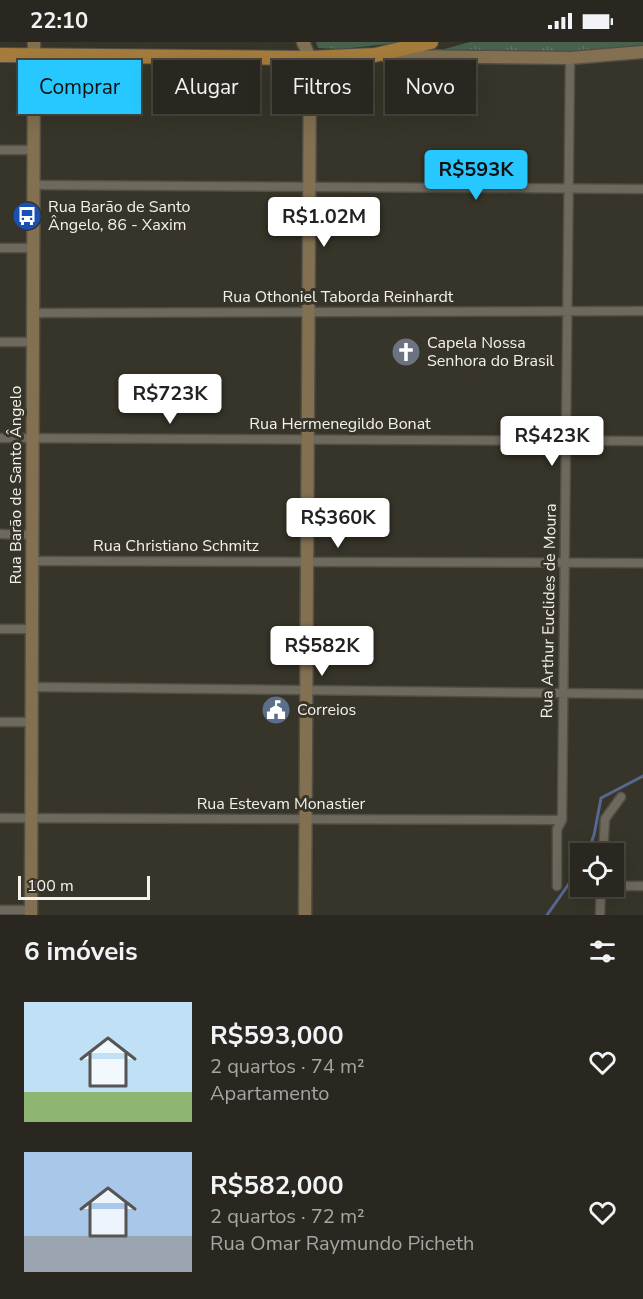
<!DOCTYPE html>
<html lang="pt">
<meta charset="utf-8">
<style>
:root{--surface:#29271f;--page:#312f28;--text:#f1f3f6;--muted:#a5a5a4;--line:#45443d;--accent:#27c8ff}
body{margin:0;font-family:"Nunito Sans",sans-serif;background:var(--page);color:var(--text);height:100vh;display:flex;flex-direction:column;font-size:22px;white-space:nowrap}
*{box-sizing:border-box;margin:0}
p{font-size:20px;color:var(--muted)}
.icon{flex:none;width:33px;height:33px;fill:none;stroke:currentColor;stroke-width:2;stroke-linecap:round;stroke-linejoin:round}
.map{position:relative;height:873px;overflow:hidden}
.sheet{display:flex;flex-direction:column;background:var(--surface);flex:1}
.sheet>*{flex:none}
.top-card{position:absolute;left:18px;top:18px;width:608px;height:54px;display:flex;gap:12px}
.buttons{position:absolute;left:570px;top:801px;display:grid;gap:12px}
.buttons a{display:grid;place-items:center;width:54px;height:54px;border-radius:0px;background:var(--surface);box-shadow:0 6px 24px #0002,0 0 0 2px var(--line);font-size:30px}
.scale{position:absolute;left:18px;bottom:15px;width:132px;box-sizing:border-box;padding-left:6px;border:3px solid #f4f2eb;border-top:0;font-size:16px;line-height:21px;white-space:nowrap;color:#f4f2eb;-webkit-text-stroke:4px #373429;paint-order:stroke}
.price{position:absolute;translate:-50% -51px;padding:0 14px;border-radius:6px;background:#fff;color:#222;font-size:20px;line-height:39px;filter:drop-shadow(0 2px 3px #0008)}
.price::after{content:'';position:absolute;left:50%;top:36px;width:18px;height:14px;margin-left:-9px;background:inherit;clip-path:polygon(0 0,100% 0,50% 100%)}
.price.current{background:var(--accent);color:#111}
ul{padding:0;list-style:none}
li{display:flex;align-items:center;gap:18px;height:150px;padding:0 24px}
li span{display:grid;place-items:center;flex:none;width:168px;height:120px;border-radius:0px;color:#555}
li>.icon{margin-inline-start:auto}
span .icon{width:72px;height:72px;fill:#fffc;stroke-width:1}
li b{font-size:26px}
h2{display:flex;justify-content:space-between;align-items:center;height:72px;padding:0 24px;font-size:26px}
.tag{padding:0 21px;border-radius:0px;background:var(--surface);box-shadow:0 6px 24px #0002,0 0 0 2px var(--line);font-size:21px;line-height:54px}
.tag.current{background:var(--accent);color:#111}
.status{display:flex;justify-content:space-between;align-items:center;height:42px;padding:0 30px;background:var(--surface);direction:ltr}
.status svg{height:16px;fill:currentColor}
.map>svg:first-child{display:block}
</style>
<div class="status"><b>22:10</b><svg viewBox="0 0 49 12"><path d="M0 12V9h3v3zM5 12V6h3v6zM10 12V3h3v9zM15 12V0h3v12zM26 1h20v11H26zM47 4h2v5h-2z"/></svg></div>
<div class="map">
<svg width="643" height="873" viewBox="0 0 643 873">
<defs>
<pattern id="grass-tufts" width="24" height="20" patternUnits="userSpaceOnUse" patternTransform="scale(1.5)"><rect width="24" height="20" fill="#47634d"/><path d="M3 7l-1-3M5 7V3M7 7l1-3M15 17l-1-3M17 17v-4M19 17l1-3" fill="none" stroke="#627a67"/></pattern>
</defs>
<rect width="100%" height="100%" fill="#373429"/>
<path fill="url(#grass-tufts)" d="M 316,0 L 405,0 L 342,7 L 318,6 Z
M 470,0 L 643,0 L 643,3 L 564,11 L 441,8 Z"/>
<g fill="none" stroke-linecap="round" stroke-linejoin="round">
<path stroke="#56688f" stroke-width="3" d="M 587,812 L 594,793 L 601,756 L 643,734
M 547,873 L 580,826"/>
<g stroke="#524f46" stroke-width="11">
<path id="minor" d="M 0,108 L 34,108
M 34,143 L 643,147
M 0,206 L 34,206
M 33,271 L 643,269
M 0,300 L 33,300
M 0,396 L 643,399
M 0,492 L 32,493
M 32,519 L 643,521
M 0,587 L 32,587
M 32,645 L 643,652
M 0,680 L 31,680
M 0,776 L 562,778
M 603,812 L 605,777 L 621,755
M 557,844 L 557,787 L 562,778 L 570,16
M 614,844 L 643,844
M 0,868 L 31,868
M 600,873 L 601,844"/>
</g>
<g stroke="#524f46" stroke-width="15">
<path id="secondary" d="M 303,0 L 310,16 L 305,873
M 386,14 L 570,16 L 643,10
M 31,873 L 34,0"/>
</g>
<g stroke="#524f46" stroke-width="16">
<path id="trunk" d="M 0,13 L 310,16 L 375,13 L 431,0"/>
</g>
<use href="#minor" stroke="#6d695d" stroke-width="8"/>
<use href="#secondary" stroke="#827051" stroke-width="12"/>
<use href="#trunk" stroke="#a57c3c" stroke-width="14"/>
</g>
<defs>
<g id="bus-disc" transform="scale(1.5)"><circle r="9.5" fill="#1a4fb4" stroke="#373429"/><path d="M-5-6H5V4H4V6H2V4H-2V6H-4V4H-5ZM-3.5-4V0h7V-4ZM-3.5 1.2v1.5H-2V1.2ZM2 1.2v1.5H3.5V1.2Z" fill="#fff"/></g>
<g id="church-disc" transform="scale(1.5)"><circle r="9.5" fill="#6b7280" stroke="#373429"/><path d="M-1.2-6h2.4v3.5h3.3v2.4h-3.3V6h-2.4V-.1h-3.3v-2.4h3.3Z" fill="#fff"/></g>
<g id="civic-disc" transform="scale(1.5)"><circle r="9.5" fill="#5c6f8a" stroke="#373429"/><path d="M-.6-6.5H3V-4.5H.6V-3L4-1V1h2V6H-6V1h2V-1L-.6-3ZM-1.2 2.5V6h2.4V2.5Z" fill="#fff"/></g>
</defs>
<g fill-rule="evenodd">
<use href="#bus-disc" x="27" y="174"/>
<use href="#church-disc" x="406" y="310"/>
<use href="#civic-disc" x="276" y="668"/>
</g>
<g text-anchor="middle" dominant-baseline="central" stroke-width="6" stroke-linejoin="round" paint-order="stroke">
<g font-size="16" fill="#f4f2eb" stroke="#373429" text-anchor="start">
<text x="48" y="165">Rua Barão de Santo<tspan x="48" dy="18">Ângelo, 86 - Xaxim</tspan></text>
<text x="427" y="301">Capela Nossa<tspan x="427" dy="18">Senhora do Brasil</tspan></text>
<text x="297" y="668">Correios</text>
</g>
<g font-size="16" fill="#f4f2eb" stroke="#373429">
<text x="338" y="255">Rua Othoniel Taborda Reinhardt</text>
<text x="340" y="382">Rua Hermenegildo Bonat</text>
<text transform="translate(16 443) rotate(-90)">Rua Barão de Santo Ângelo</text>
<text x="176" y="504">Rua Christiano Schmitz</text>
<text transform="translate(549 569) rotate(-89)">Rua Arthur Euclides de Moura</text>
<text x="281" y="762">Rua Estevam Monastier</text>
</g>
</g>
</svg>
<div class="buttons">
<a><svg class="icon" aria-label="locate" viewBox="0 0 24 24"><circle cx="12" cy="12" r="6"/><path d="M12 2v4M12 18v4M2 12h4M18 12h4"/></svg></a>
</div>
<div class="scale">100 m</div>
<b class="price current" style="left:476px;top:159px">R$593K</b>
<b class="price" style="left:324px;top:206px">R$1.02M</b>
<b class="price" style="left:170px;top:383px">R$723K</b>
<b class="price" style="left:552px;top:425px">R$423K</b>
<b class="price" style="left:338px;top:507px">R$360K</b>
<b class="price" style="left:322px;top:635px">R$582K</b>
<div class="top-card">
<a class="tag current">Comprar</a>
<a class="tag">Alugar</a>
<a class="tag">Filtros</a>
<a class="tag">Novo</a>
</div>
</div>
<section class="sheet">
<h2>6 imóveis<svg class="icon" aria-label="filters" viewBox="0 0 24 24"><path d="M4 7h16M4 17h16"/><circle cx="9" cy="7" r="2"/><circle cx="15" cy="17" r="2"/></svg></h2>
<ul>
<li><span style="background:linear-gradient(#bfe0f5 75%,#8fb573 0)"><svg class="icon" aria-label="home" viewBox="0 0 24 24"><path d="M3 11l9-7 9 7M6 9v11h12V9"/></svg></span><div><b>R$593,000</b><p>2 quartos · 74 m²</p><p>Apartamento</p></div><svg class="icon" aria-label="heart" viewBox="0 0 24 24"><path d="M12 20l-8-8c-3-5 5-10 8-4 3-6 11-1 8 4z"/></svg></li>
<li><span style="background:linear-gradient(#a9c7e8 70%,#9aa5b1 0)"><svg class="icon" aria-label="home" viewBox="0 0 24 24"><path d="M3 11l9-7 9 7M6 9v11h12V9"/></svg></span><div><b>R$582,000</b><p>2 quartos · 72 m²</p><p>Rua Omar Raymundo Picheth</p></div><svg class="icon" aria-label="heart" viewBox="0 0 24 24"><path d="M12 20l-8-8c-3-5 5-10 8-4 3-6 11-1 8 4z"/></svg></li>
</ul>
</section>
